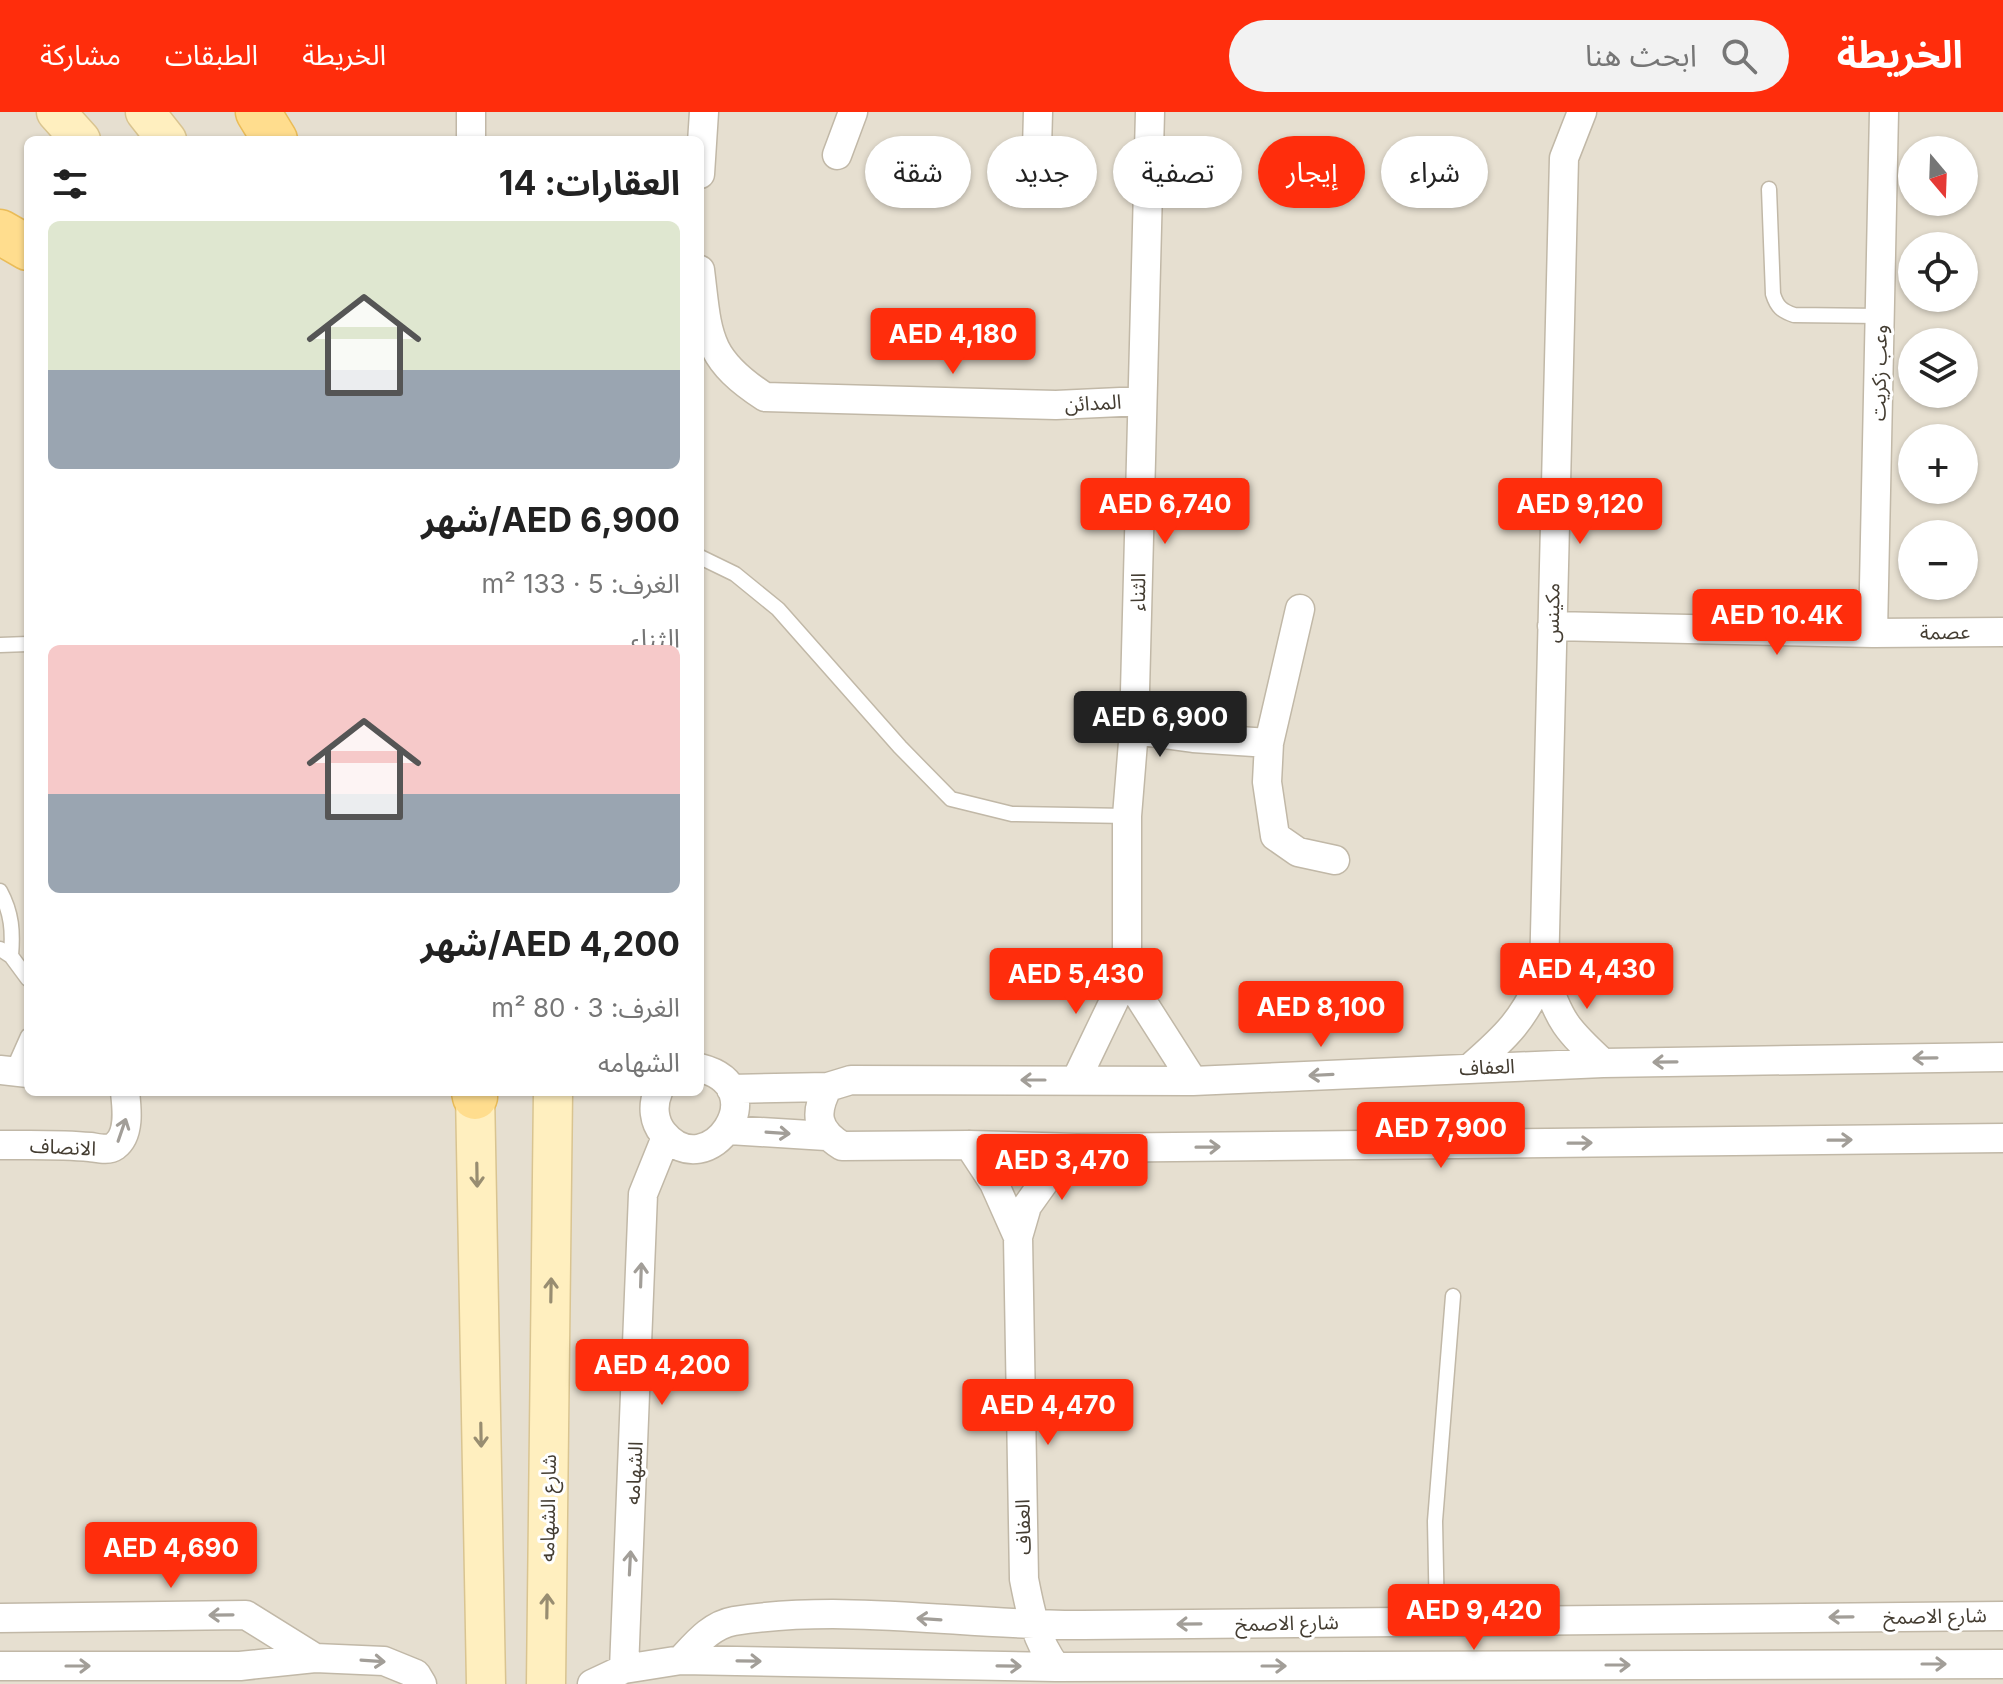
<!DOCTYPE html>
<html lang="ar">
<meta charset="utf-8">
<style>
:root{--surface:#fff;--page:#f2f2f2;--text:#222;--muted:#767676;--accent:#ff2d0c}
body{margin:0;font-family:Inter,"Noto Sans Arabic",sans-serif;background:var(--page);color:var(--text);direction:rtl;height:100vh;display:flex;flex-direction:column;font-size:30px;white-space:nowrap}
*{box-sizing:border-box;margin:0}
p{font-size:26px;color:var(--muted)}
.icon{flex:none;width:44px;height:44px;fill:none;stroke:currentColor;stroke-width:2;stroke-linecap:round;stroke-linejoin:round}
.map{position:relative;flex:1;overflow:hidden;direction:ltr}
.details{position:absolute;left:24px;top:24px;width:680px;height:960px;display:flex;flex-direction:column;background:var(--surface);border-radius:12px;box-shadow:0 2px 6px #0004;direction:rtl}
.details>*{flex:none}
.banner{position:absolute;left:728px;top:24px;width:760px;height:72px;direction:rtl;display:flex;gap:16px}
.needle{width:52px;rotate:161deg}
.tools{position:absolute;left:1898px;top:24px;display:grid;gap:16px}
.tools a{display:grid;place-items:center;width:80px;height:80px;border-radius:50%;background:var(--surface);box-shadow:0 2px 6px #0004;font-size:40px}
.price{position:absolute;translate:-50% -68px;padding:0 18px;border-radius:8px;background:var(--accent);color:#fff;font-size:26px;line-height:52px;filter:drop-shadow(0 2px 4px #0008)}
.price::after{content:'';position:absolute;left:50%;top:48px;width:24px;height:18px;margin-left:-12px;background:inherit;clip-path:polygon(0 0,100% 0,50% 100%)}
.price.current{background:#222;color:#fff}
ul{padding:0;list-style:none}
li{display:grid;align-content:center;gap:16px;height:424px;padding:0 24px}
li span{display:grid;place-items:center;height:248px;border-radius:12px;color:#555}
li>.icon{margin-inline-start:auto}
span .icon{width:144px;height:144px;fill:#fffc;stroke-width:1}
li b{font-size:34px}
h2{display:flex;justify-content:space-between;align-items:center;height:96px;padding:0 24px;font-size:34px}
.tag{padding:0 28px;border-radius:36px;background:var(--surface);box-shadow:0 2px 6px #0004;font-size:28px;line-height:72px}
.tag.current{background:var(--accent);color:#fff}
header{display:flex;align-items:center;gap:48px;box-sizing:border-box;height:112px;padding:0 40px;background:var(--accent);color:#fff}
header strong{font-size:38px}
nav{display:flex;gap:44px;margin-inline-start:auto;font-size:28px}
.search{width:560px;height:72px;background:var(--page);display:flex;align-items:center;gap:20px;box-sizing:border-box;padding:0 28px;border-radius:44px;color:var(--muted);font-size:30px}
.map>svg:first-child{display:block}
</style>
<header>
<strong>الخريطة</strong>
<div class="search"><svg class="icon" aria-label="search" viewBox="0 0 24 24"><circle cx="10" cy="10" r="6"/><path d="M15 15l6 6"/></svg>ابحث هنا</div>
<nav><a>الخريطة</a><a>الطبقات</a><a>مشاركة</a></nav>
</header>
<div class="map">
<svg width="2003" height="1572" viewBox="0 0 2003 1572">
<rect width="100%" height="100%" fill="#f2ede2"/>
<path fill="#e6dfd0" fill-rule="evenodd" d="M 0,0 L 2003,0 L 2003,1572 L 0,1572 ZM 28,28 L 700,28 L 700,980 L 28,980 ZM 1912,38 L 1964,38 L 1964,90 L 1912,90 ZM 1912,134 L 1964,134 L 1964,186 L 1912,186 ZM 1912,230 L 1964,230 L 1964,282 L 1912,282 ZM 1912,326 L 1964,326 L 1964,378 L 1912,378 ZM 1912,422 L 1964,422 L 1964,474 L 1912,474 Z"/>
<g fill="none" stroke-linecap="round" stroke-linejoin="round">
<g stroke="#c1b8a7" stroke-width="17">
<path id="lane" d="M 1769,77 L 1773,182 C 1777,195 1782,199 1794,203 L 1880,204
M 700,445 L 735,462 L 778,497 L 900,635 L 951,687 L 1012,702 L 1127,704
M 0,533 L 28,532
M 0,779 C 12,801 13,820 11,844
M 0,837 L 11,844 L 28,867
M 12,960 L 28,924
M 1437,1509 L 1435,1409 L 1453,1184"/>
</g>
<g stroke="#c1b8a7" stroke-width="31">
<path id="street" d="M 1582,0 L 1564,46 L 1544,862 C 1559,909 1567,918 1603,951
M 471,28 L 471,0
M 837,43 L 853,0
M 700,62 L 704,0
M 1036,74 L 1038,0
M 700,158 C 708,223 705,246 765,285 L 1056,293 L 1142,289
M 1552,514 L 1873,521 L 2003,520
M 1873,521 L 1884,0
M 1134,618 L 1193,626 L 1269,631 L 1267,670 L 1275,724 L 1298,740 L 1335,748
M 1269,631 L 1300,497
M 1126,864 L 1193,969
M 2003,945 L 1603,951 L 1193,969 L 851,968 L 828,975 C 814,1001 816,1018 842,1034 L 969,1033 L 1077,1036 L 2003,1026
M 1470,956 C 1508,923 1523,908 1544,862
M 0,958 L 28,961
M 1076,968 L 1126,864 L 1127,855 L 1127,704 L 1134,618 L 1150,0
M 731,977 L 828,975
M 658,980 C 652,994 654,1010 663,1021 C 708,1076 778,975 700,956
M 729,1018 L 826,1024
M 0,1033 C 30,1033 60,1032 90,1035 C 98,1036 108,1039 115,1034 C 130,1023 127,997 125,980
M 969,1033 L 994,1071 L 1018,1125
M 0,1506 L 246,1503 L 315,1546
M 681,1548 C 696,1532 711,1513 734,1509 C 849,1491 967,1514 1083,1513 C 1389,1510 1696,1507 2003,1504
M 0,1554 L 240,1554 L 315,1546 L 384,1549 L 416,1562 L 422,1572
M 1056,1555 C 1036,1529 1030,1498 1024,1467 L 1018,1125 L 1027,1094 L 1047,1066 L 1077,1036
M 624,1557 L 643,1082 L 666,1025
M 592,1572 L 624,1557 L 681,1548 L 1056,1555 L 2003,1552"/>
</g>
<g stroke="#d9c490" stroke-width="41">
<path id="secondary" d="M 56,0 L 81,28
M 145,0 L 167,28
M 475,980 L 486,1572
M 546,1572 L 553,980"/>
</g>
<g stroke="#eabc58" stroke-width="47">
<path id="primary" d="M 258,0 L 275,28
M 0,120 L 28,136
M 474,980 L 475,985"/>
</g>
<use href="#lane" stroke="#fff" stroke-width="14"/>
<use href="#street" stroke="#fff" stroke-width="28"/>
<use href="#secondary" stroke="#ffefbf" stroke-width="38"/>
<use href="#primary" stroke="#ffdd8e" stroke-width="44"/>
</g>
<defs><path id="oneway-shaft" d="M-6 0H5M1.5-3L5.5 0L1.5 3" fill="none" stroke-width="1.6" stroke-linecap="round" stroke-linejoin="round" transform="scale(2)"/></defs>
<g stroke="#a29e98">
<use href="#oneway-shaft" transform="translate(1925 946) rotate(179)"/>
<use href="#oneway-shaft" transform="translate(1665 950) rotate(179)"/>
<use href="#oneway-shaft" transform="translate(1321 963) rotate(177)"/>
<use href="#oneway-shaft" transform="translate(1033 968) rotate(180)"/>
<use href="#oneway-shaft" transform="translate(122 1018) rotate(-71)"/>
<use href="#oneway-shaft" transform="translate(778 1021) rotate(4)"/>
<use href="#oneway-shaft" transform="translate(1840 1028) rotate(-1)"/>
<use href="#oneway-shaft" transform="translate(1580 1031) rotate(-1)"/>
<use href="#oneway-shaft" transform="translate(1208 1035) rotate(-1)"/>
<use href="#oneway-shaft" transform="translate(641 1163) rotate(-88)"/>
<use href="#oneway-shaft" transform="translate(630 1451) rotate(-87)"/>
<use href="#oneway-shaft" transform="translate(221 1503) rotate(179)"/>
<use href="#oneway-shaft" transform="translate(1841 1505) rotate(179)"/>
<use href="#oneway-shaft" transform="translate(929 1507) rotate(-176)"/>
<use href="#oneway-shaft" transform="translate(1189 1512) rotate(179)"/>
<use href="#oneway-shaft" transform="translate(373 1549) rotate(4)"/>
<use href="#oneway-shaft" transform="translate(749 1549) rotate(1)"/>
<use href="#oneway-shaft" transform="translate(1934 1552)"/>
<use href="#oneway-shaft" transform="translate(1618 1553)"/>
<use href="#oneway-shaft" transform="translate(78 1554)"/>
<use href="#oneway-shaft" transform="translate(1009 1554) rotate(1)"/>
<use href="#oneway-shaft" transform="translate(1274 1554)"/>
</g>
<g stroke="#988d71">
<use href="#oneway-shaft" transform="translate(477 1063) rotate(89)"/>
<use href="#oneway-shaft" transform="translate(551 1178) rotate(-89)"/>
<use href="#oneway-shaft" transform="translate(481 1323) rotate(89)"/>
<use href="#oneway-shaft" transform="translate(547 1494) rotate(-89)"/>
</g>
<g text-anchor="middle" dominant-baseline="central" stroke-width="6" stroke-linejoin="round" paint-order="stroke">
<g font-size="20" fill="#443d32" stroke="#fff">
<text transform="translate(1879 261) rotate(-89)">وعب زكريت</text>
<text transform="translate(1093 291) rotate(-3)">المدائن</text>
<text transform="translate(1138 480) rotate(-89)">الثناء</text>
<text transform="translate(1552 501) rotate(-89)">مكينس</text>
<text transform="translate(1945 520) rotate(-1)">عصمة</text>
<text transform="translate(1487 955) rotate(-2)">العفاف</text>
<text transform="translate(63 1035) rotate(3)">الانصاف</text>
<text transform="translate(634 1361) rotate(-87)">الشهامه</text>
<text transform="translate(548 1396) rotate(-89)">شارع الشهامه</text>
<text transform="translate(1023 1415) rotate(-91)">العفاف</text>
<text transform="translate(1935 1504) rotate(-1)">شارع الاصمخ</text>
<text transform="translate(1287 1511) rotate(-1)">شارع الاصمخ</text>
</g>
</g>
</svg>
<div class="tools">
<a><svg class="needle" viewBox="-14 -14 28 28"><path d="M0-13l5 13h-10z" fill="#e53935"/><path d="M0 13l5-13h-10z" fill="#767676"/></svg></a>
<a><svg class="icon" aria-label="locate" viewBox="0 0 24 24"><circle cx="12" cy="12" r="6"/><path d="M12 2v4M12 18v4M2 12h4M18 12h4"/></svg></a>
<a><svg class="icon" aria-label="layers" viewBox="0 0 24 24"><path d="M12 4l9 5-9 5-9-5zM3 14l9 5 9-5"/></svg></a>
<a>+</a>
<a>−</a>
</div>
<b class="price" style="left:953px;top:264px">AED 4,180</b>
<b class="price" style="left:1165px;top:434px">AED 6,740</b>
<b class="price" style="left:1580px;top:434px">AED 9,120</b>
<b class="price" style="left:1777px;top:545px">AED 10.4K</b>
<b class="price current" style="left:1160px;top:647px">AED 6,900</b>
<b class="price" style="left:1587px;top:899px">AED 4,430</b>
<b class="price" style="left:1076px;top:904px">AED 5,430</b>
<b class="price" style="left:1321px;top:937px">AED 8,100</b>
<b class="price" style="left:1441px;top:1058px">AED 7,900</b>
<b class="price" style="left:1062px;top:1090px">AED 3,470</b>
<b class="price" style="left:662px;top:1295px">AED 4,200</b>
<b class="price" style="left:1048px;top:1335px">AED 4,470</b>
<b class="price" style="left:171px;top:1478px">AED 4,690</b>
<b class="price" style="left:1474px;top:1540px">AED 9,420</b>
<div class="banner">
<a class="tag">شراء</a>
<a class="tag current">إيجار</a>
<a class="tag">تصفية</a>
<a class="tag">جديد</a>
<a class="tag">شقة</a>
</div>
<section class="details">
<h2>العقارات: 14<svg class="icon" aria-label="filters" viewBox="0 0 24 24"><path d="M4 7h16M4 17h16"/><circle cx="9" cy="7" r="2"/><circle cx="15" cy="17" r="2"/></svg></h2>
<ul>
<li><span style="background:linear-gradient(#dfe7d0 60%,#9aa5b1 0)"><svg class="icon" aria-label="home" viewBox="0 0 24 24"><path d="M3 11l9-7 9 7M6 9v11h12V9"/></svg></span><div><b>AED 6,900/شهر</b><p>الغرف: 5 · 133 m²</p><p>الثناء</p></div></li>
<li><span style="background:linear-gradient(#f6c9c9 60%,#9aa5b1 0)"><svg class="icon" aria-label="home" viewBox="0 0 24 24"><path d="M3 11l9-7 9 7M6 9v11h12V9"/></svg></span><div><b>AED 4,200/شهر</b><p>الغرف: 3 · 80 m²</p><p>الشهامه</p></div></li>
</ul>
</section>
</div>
